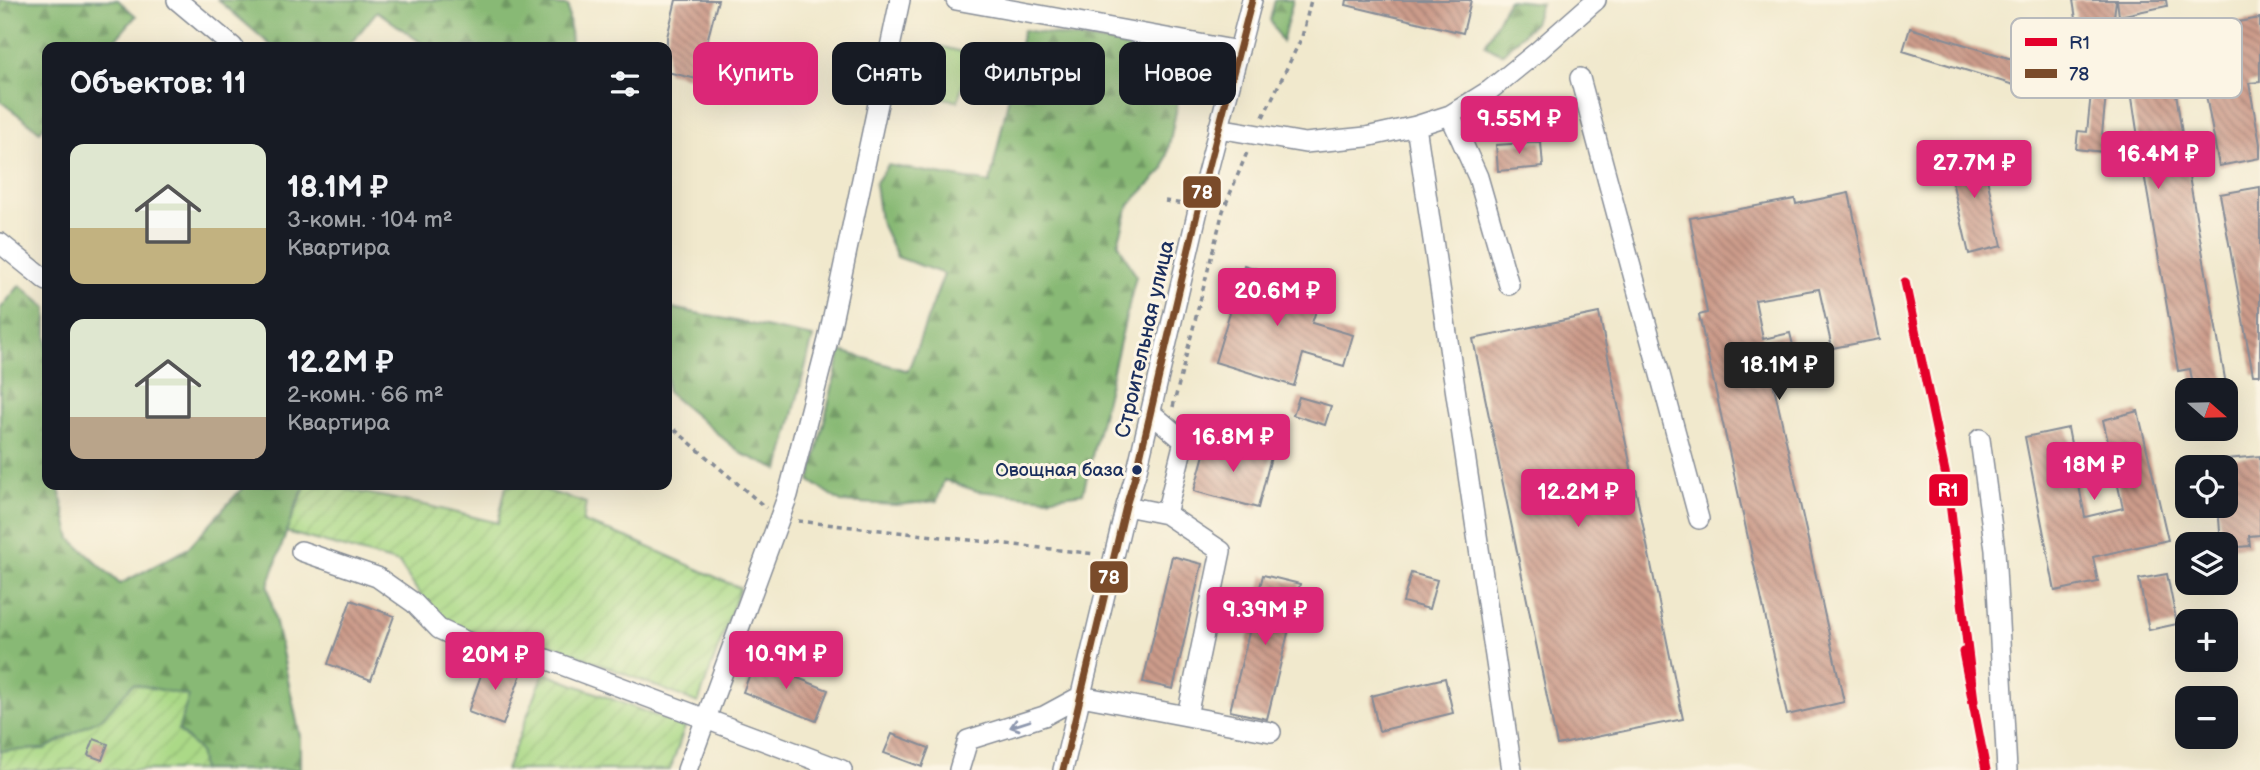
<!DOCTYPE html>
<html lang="ru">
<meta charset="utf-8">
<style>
:root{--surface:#171b24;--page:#20242c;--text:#f1f3f6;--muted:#9ea1a6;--accent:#db2777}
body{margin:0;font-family:"Balsamiq Sans",sans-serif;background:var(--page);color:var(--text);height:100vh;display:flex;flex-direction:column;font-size:26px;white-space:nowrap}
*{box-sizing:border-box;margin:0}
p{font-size:23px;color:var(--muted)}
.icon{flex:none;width:38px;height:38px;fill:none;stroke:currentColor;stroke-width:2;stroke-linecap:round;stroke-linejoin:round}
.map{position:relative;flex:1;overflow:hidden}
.sheet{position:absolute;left:42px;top:42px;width:630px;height:448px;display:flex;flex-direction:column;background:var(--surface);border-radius:14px;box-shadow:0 7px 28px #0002}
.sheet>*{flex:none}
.hud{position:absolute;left:693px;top:42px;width:665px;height:63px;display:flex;gap:14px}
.needle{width:46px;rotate:110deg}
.fabs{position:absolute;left:2175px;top:378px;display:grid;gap:14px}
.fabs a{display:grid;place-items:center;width:63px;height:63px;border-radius:14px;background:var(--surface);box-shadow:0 7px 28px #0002;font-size:35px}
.price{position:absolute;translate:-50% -60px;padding:0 16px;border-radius:7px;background:var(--accent);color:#fff;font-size:23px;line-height:46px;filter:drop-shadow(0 2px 4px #0008)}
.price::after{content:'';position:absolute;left:50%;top:42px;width:21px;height:16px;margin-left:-10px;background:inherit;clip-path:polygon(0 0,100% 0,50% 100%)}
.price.on{background:#222;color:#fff}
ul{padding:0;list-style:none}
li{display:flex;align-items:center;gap:21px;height:175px;padding:0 28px}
li span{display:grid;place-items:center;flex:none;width:196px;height:140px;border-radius:14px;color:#555}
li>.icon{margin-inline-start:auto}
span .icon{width:84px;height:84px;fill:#fffc;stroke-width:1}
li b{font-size:30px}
h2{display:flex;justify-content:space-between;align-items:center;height:84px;padding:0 28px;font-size:30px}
.tag{padding:0 24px;border-radius:14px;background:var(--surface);box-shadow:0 7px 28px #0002;font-size:24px;line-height:63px}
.tag.on{background:var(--accent);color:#fff}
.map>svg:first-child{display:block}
</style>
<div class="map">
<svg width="2260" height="770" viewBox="0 0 2260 770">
<defs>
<pattern id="forest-firs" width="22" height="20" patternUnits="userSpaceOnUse" patternTransform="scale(1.75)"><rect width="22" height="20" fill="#88b974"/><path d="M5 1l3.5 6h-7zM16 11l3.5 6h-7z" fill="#6e9762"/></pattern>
<pattern id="garden-furrows" width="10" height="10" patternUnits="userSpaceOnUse" patternTransform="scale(1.75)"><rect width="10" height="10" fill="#abd987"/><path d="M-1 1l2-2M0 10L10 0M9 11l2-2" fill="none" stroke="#93bb77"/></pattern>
<pattern id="building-back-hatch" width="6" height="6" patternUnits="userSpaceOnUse" patternTransform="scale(1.75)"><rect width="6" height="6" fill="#cc9b8a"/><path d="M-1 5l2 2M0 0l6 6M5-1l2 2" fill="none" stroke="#a57f74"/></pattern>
</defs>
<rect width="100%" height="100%" fill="#fcf5e5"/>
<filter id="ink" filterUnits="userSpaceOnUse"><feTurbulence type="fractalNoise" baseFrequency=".0143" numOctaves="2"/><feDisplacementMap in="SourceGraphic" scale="14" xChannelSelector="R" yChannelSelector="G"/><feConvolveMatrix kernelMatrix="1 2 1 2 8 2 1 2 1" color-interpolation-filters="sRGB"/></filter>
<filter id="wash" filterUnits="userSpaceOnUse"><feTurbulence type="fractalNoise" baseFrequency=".00686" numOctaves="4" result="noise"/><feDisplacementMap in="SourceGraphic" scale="28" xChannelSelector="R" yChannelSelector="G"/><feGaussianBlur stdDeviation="1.57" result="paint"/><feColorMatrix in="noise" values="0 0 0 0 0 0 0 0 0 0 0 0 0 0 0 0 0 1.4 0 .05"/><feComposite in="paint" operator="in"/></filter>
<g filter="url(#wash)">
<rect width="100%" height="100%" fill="#f1e9cd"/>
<path fill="url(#forest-firs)" stroke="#527469" stroke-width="2" d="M 0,0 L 118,0 L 136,16 L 109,47 L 47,47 L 47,122 L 40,131 L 0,101 Z
M 218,0 L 507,0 L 568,6 L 571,43 L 568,47 L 427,47 L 377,11 L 348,47 L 273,47 Z
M 1275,0 L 1293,0 L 1282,42 L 1270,20 Z
M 1508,0 L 1541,3 L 1534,23 L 1502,54 L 1485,45 Z
M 1023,30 L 1188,54 L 1164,169 L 1129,205 L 1118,243 L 1136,276 L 1083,493 L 1046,498 L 977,491 L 944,480 L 937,501 L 896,505 L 841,502 L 810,481 L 841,351 L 908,371 L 944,274 L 897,257 L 880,221 L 875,184 L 888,165 L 990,183 Z
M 20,285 L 47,308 L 47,485 L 58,485 L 71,539 L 120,584 L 187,549 L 245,485 L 306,485 L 296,504 L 268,586 L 300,736 L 300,770 L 202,770 L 199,751 L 134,684 L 103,717 L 45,749 L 0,751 L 0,309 Z
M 667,307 L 813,337 L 779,470 L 742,454 L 667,392 Z"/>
<path fill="url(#garden-furrows)" stroke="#638472" stroke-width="2" d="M 306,485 L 334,487 L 425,505 L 498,523 L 506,486 L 528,485 L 586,503 L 583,522 L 626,537 L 740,588 L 698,703 L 552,645 L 496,641 L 443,621 L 424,601 L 399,563 L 286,532 Z
M 544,673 L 685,727 L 670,770 L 506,770 Z
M 133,684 L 189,696 L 178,730 L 199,751 L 202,770 L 0,770 L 0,751 L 45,749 L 103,717 Z"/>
<path fill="#abd987" stroke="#638472" stroke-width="2" d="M 935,45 L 970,54 L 958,101 L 924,94 Z"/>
<g id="blocks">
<path fill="url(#building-back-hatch)" d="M 676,0 L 718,0 L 697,79 L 667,72 L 667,37 Z
M 1347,0 L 1471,0 L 1463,33 L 1346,5 Z
M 2073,0 L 2116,0 L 2114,17 L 2077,25 Z
M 2117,0 L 2166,0 L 2167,6 L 2119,16 Z
M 2260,18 L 2260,82 L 2249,83 L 2260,144 L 2260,158 L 2219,166 L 2194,30 Z
M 1910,28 L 2025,63 L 2017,86 L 1903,51 Z
M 2168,38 L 2185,154 L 2227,390 L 2194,390 L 2190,369 L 2178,371 L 2141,156 L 2076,149 L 2078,131 L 2087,132 L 2094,64 L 2027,66 L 2026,49 L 2111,46 L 2102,134 L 2138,137 L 2124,45 Z
M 1541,142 L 1543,167 L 1498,171 L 1496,145 Z
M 1980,147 L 2002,246 L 1969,254 L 1946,155 Z
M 2260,187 L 2260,375 L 2253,375 L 2220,194 Z
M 1849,193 L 1880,339 L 1832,348 L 1819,289 L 1755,300 L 1763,339 L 1790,333 L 1796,358 L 1769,364 L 1844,702 L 1787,715 L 1699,315 L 1707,313 L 1690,218 L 1795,199 L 1796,204 Z
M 1244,265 L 1323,289 L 1312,323 L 1353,335 L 1344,366 L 1303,354 L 1294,386 L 1215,362 Z
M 1599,313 L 1683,719 L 1557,745 L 1473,339 Z
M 1299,397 L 1331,406 L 1325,425 L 1293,415 Z
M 2138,411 L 2168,540 L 2093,557 L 2098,582 L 2055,591 L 2025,437 L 2068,428 L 2085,517 L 2123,508 L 2103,420 Z
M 1208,440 L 1271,457 L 1258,508 L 1194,491 Z
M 2260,456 L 2260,535 L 2249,536 L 2250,546 L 2226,548 L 2226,544 L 2221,544 L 2218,506 L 2226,506 L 2226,459 Z
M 1172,556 L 1202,564 L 1173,689 L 1143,682 Z
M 1411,573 L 1437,580 L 1429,609 L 1403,602 Z
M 2167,574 L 2177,624 L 2149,630 L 2139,579 Z
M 1263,575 L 1300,584 L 1267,719 L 1230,711 Z
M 351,600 L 394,616 L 371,680 L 328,664 Z
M 486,661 L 522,671 L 503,725 L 468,712 Z
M 755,661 L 828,690 L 816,721 L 743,692 Z
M 1445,678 L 1453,713 L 1379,731 L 1371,696 Z
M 892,734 L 929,748 L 922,767 L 884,753 Z
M 94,739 L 108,744 L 102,760 L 88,755 Z"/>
</g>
</g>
<g filter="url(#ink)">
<use href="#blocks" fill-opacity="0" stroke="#868c96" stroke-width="2"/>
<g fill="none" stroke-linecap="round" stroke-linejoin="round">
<g stroke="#868c96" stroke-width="22">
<path id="minor" d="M 177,0 L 233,47
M 956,0 L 1239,51
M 1580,78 L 1699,519
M 1450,115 L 1478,177 L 1509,285
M 1416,126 L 1512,770
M 1218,128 L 1305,143 L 1366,137 L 1416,126 L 1450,115 L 1490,90 L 1537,52 L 1596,0
M 0,243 L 47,281
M 1980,439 L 1995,550 L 2007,770
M 1126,506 L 1166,514 L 1184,441 L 1151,413
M 1166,514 L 1221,551 L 1187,716
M 301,551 L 377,577 L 414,603 L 439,629 L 478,647 L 546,659 L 842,770
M 687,770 L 788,495 L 828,340 L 900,0
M 959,770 L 968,740 L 1044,716 L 1081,696 L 1271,732
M 1063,770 L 1126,506 L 1137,470 L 1202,193 L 1252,0"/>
</g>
<path stroke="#868c96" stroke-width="3.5" stroke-dasharray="5 5" stroke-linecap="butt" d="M 1263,117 L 1302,37 L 1311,0
M 1165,201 L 1183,204
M 1173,407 L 1223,211 L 1248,150
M 667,423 L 766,508
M 798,521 L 1096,554"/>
<use href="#minor" stroke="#fff" stroke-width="19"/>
<g stroke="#fcf5e5" stroke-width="12">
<path id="bus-1" d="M 1063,770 L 1126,506 L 1137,470 L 1202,193 L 1252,0"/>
</g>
<use href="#bus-1" stroke="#7a4b2a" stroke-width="7"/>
<g stroke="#fcf5e5" stroke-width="14">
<path id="rail-1" d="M 1905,282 L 1948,486 L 1974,701
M 1963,652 L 1986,770"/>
</g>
<use href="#rail-1" stroke="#e4002b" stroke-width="9"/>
</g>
<defs><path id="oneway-shaft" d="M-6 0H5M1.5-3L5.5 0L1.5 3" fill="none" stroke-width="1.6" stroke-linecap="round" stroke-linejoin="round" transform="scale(1.75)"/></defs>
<use stroke="#8d97ae" href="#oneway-shaft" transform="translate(1020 724) rotate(162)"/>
</g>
<circle fill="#1b2f5e" stroke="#fcf5e5" stroke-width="2.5" cx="1137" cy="470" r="6"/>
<g text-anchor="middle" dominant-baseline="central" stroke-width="6" stroke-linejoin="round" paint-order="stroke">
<g font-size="19" fill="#1b2f5e" stroke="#fcf5e5" text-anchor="end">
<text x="1124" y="470">Овощная база</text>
</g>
<g font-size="21" fill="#1b2f5e" stroke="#fcf5e5">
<text transform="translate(1145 339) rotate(-77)">Строительная улица</text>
</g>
</g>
<rect x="2011" y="18" width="231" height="80" rx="10" fill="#fcf5e5" stroke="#b8babc" stroke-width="2"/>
<rect x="2025" y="38" width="32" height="8" fill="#e4002b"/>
<rect x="2025" y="69" width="32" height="9" fill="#7a4b2a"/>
<g font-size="19" fill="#1b2f5e">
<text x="2069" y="49">R1</text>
<text x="2069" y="80">78</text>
</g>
<g stroke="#fcf5e5" stroke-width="2.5">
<rect x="1182" y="175" width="40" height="34" rx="7" fill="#7a4b2a"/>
<rect x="1928" y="473" width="41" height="34" rx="7" fill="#e4002b"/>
<rect x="1089" y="560" width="40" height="34" rx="7" fill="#7a4b2a"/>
</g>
<g font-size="19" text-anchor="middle" font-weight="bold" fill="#fff">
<text x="1202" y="199">78</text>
<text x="1948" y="497">R1</text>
<text x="1109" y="584">78</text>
</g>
</svg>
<div class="fabs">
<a><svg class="needle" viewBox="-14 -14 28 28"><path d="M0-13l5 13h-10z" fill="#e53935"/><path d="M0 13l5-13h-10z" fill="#9ea1a6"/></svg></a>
<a><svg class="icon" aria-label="locate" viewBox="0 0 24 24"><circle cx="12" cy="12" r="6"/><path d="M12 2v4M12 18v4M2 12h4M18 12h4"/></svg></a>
<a><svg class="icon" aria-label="layers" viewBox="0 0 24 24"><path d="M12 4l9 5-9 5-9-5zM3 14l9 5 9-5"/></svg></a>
<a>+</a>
<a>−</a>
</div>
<b class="price" style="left:1519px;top:156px">9.55M ₽</b>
<b class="price" style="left:2158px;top:191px">16.4M ₽</b>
<b class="price" style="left:1974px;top:200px">27.7M ₽</b>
<b class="price" style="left:1277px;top:328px">20.6M ₽</b>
<b class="price on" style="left:1779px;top:402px">18.1M ₽</b>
<b class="price" style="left:1233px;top:474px">16.8M ₽</b>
<b class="price" style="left:2094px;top:502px">18M ₽</b>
<b class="price" style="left:1578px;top:529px">12.2M ₽</b>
<b class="price" style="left:1265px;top:647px">9.39M ₽</b>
<b class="price" style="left:786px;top:691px">10.9M ₽</b>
<b class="price" style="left:495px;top:692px">20M ₽</b>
<div class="hud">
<a class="tag on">Купить</a>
<a class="tag">Снять</a>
<a class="tag">Фильтры</a>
<a class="tag">Новое</a>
</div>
<section class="sheet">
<h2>Объектов: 11<svg class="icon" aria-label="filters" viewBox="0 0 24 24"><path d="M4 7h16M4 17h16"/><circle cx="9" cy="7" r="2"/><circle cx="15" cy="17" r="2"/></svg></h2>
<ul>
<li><span style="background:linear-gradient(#dfe7d0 60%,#c2b280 0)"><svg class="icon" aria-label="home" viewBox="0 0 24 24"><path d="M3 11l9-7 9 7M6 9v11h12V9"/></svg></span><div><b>18.1M ₽</b><p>3-комн. · 104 m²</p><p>Квартира</p></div></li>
<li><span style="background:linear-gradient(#dfe7d0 70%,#b9a48a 0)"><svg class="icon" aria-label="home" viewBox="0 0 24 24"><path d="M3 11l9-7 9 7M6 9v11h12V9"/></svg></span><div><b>12.2M ₽</b><p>2-комн. · 66 m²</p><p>Квартира</p></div></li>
</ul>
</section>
</div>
